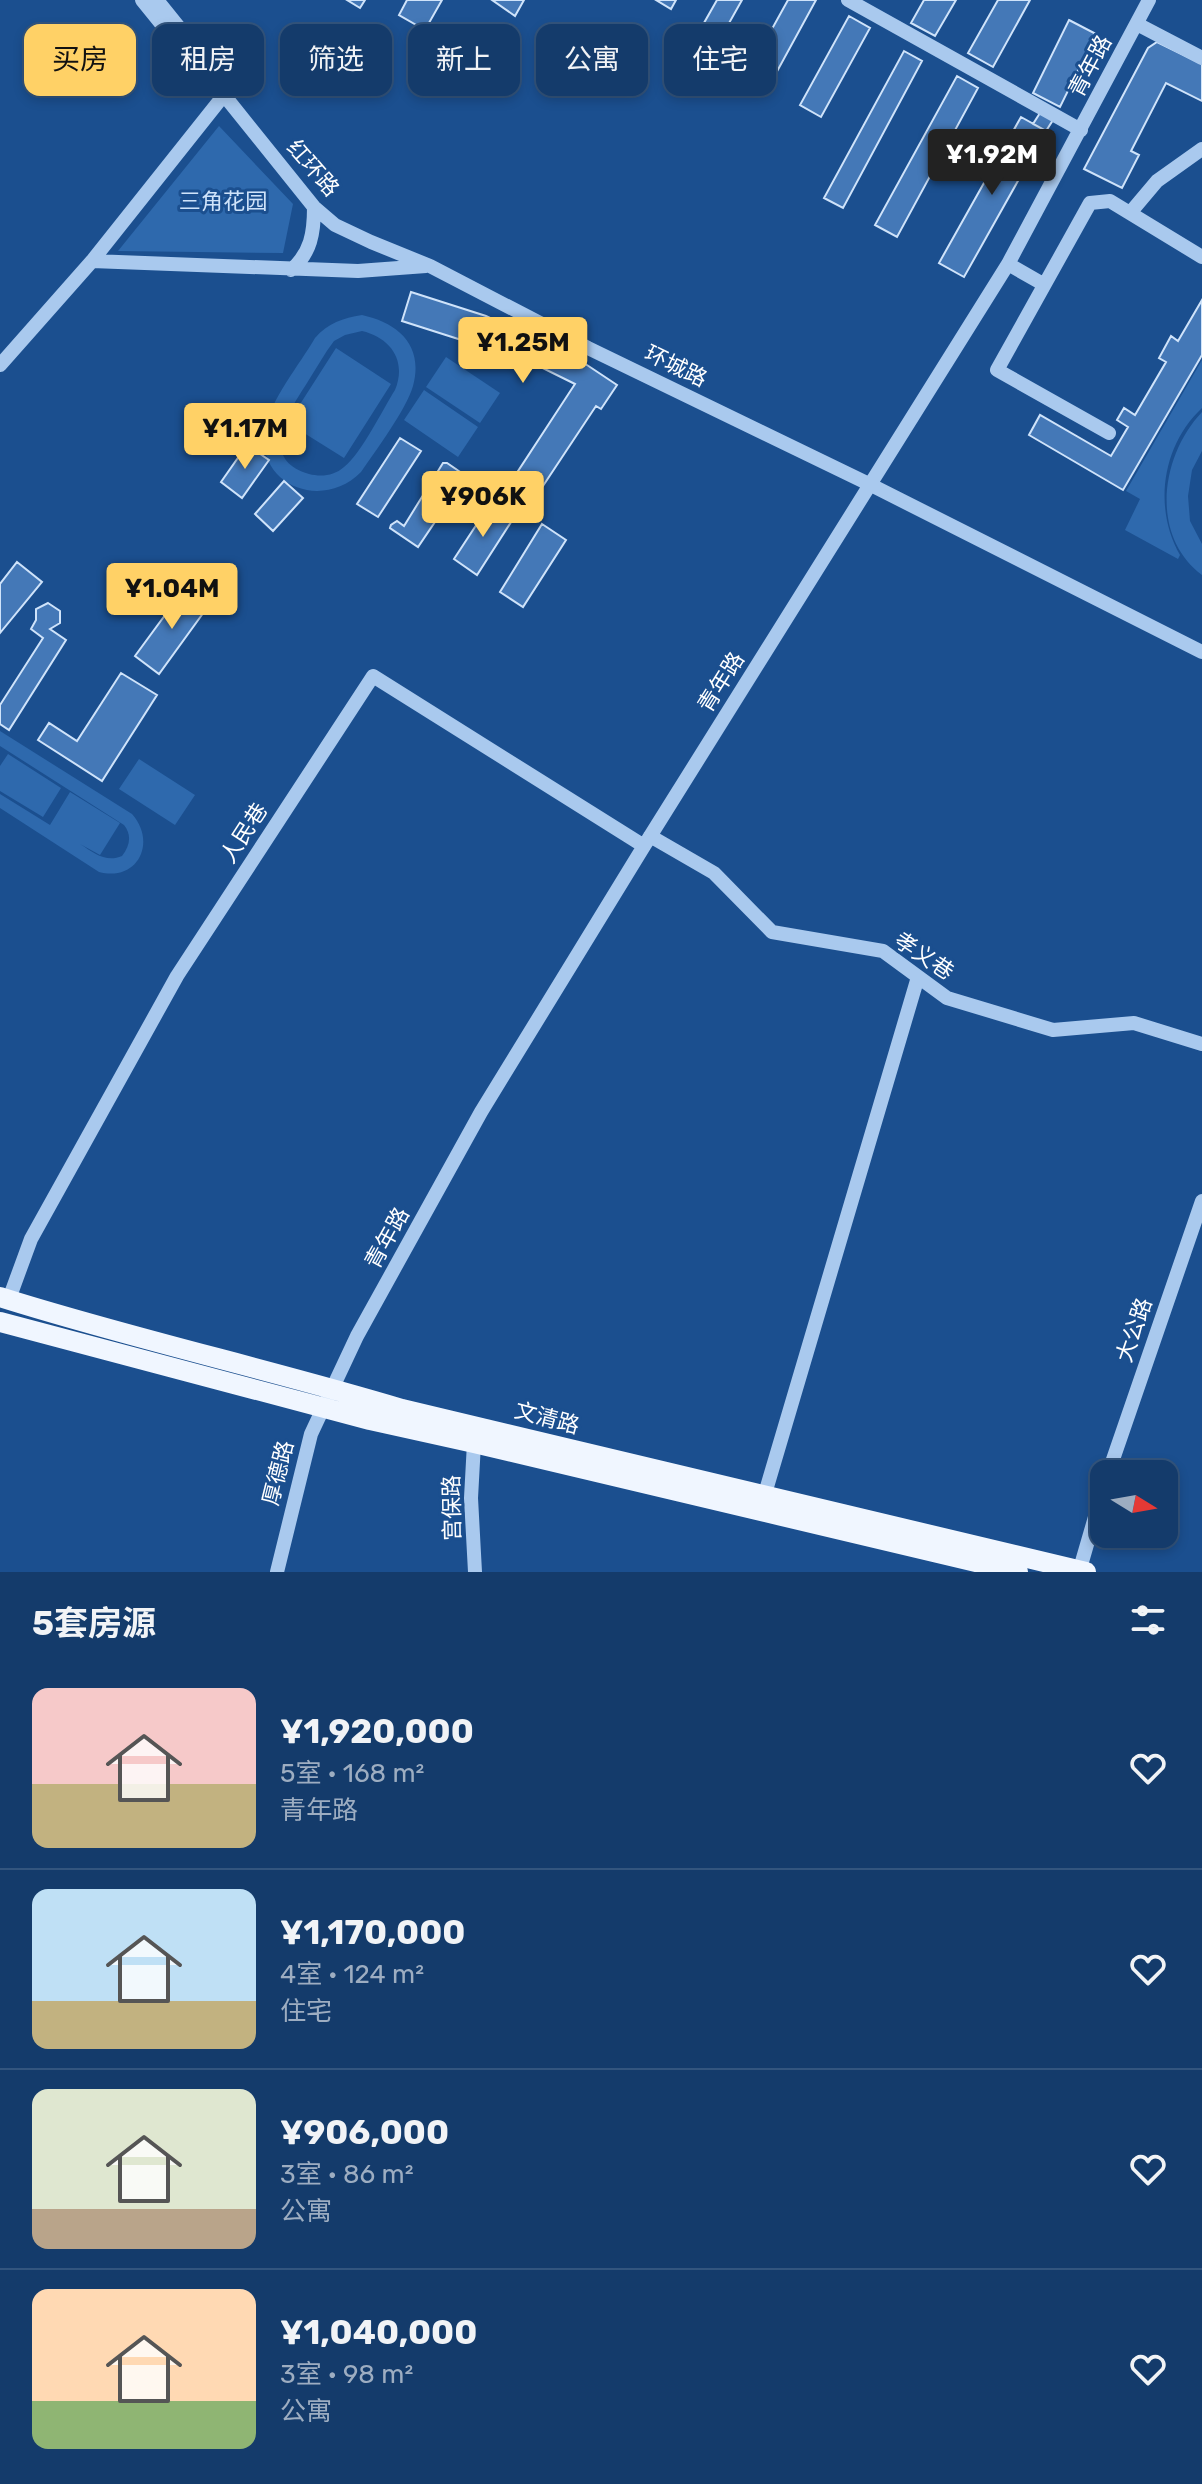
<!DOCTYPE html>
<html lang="zh">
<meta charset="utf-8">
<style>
:root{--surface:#143b6b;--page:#1d4271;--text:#f1f3f6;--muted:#9dadc1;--line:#33557e;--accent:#ffd166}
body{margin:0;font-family:Rubik,"Noto Sans SC",sans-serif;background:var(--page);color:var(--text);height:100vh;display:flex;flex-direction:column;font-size:30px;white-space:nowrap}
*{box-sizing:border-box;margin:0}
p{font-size:26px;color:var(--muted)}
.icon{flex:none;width:44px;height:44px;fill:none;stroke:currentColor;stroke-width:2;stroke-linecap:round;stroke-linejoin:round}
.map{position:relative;height:1572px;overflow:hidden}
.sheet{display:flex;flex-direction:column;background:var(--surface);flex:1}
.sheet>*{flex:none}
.guide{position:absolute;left:24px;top:24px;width:800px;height:72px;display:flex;gap:16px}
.needle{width:52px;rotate:101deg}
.fabs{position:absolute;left:1090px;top:1460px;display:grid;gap:16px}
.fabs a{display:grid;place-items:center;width:88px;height:88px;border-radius:16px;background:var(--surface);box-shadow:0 4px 12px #0003,0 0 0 2px var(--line);font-size:40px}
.price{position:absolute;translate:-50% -68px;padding:0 18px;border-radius:8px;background:var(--accent);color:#111;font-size:26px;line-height:52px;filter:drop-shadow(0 2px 4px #0008)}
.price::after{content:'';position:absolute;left:50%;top:48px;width:24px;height:18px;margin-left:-12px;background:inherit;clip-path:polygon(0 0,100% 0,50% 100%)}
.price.current{background:#222;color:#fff}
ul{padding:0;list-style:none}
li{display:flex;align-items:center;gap:24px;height:200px;padding:0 32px}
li+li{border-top:2px solid var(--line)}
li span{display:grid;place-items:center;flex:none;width:224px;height:160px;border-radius:16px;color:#555}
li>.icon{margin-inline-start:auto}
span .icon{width:96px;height:96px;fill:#fffc;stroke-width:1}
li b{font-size:34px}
h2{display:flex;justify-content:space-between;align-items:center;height:96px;padding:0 32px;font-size:34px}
.chip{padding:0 28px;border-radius:16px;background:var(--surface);box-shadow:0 4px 12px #0003,0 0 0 2px var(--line);font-size:28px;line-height:72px}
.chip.current{background:var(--accent);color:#111}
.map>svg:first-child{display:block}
</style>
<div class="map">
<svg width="1202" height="1572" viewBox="0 0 1202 1572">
<rect width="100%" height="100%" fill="#1b4f8f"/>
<path fill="#2e69ad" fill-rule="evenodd" d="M 219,126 L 293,204 L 283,253 L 118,251 Z
M 362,315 C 398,323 424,345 413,386 C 406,410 376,450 361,472 C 323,511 256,486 265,430 C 270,400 300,364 315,338 C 328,323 343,318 362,315 ZM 362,331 C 391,338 407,361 395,390 C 383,409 361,454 344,467 C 334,476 321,477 309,474 C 257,459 289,411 307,383 C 316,369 324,354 334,341 L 345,335 Z
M 336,348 L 391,384 L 344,458 L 288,423 Z
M 446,357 L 500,393 L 480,423 L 426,387 Z
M 1202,360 L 1202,408 C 1162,445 1153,508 1180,555 L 1178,559 L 1125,530 L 1140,499 L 1126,491 Z
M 424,390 L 478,427 L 458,457 L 404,420 Z
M 1202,412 L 1202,451 L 1192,470 L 1188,496 L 1190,521 L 1202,544 L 1202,575 C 1149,535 1161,455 1202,412 Z
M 0,731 L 132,814 C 157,842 138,882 99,872 L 0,808 L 0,794 L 50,825 L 70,792 L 120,823 L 100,855 L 80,844 C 94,853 106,863 122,856 C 130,846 132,835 124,825 L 0,746 Z
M 8,754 L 61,788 L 43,817 L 0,791 L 0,766 Z
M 139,759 L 195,795 L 175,825 L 119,789 Z"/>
<path fill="#4478b7" stroke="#cfe3fa" stroke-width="2" d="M 347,0 L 365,0 L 360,8 Z
M 407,0 L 442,0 L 425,30 L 399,15 Z
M 492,0 L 524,0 L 515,16 Z
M 656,0 L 676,0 L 671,9 Z
M 717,0 L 742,0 L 719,41 L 700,30 Z
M 788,0 L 816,0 L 774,77 L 752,65 Z
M 924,0 L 956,0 L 935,36 L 911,23 Z
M 998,0 L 1030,0 L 993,67 L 968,53 Z
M 849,16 L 870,28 L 821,117 L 800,105 Z
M 1069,20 L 1096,34 L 1060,107 L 1033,93 Z
M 1157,42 L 1202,64 L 1202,101 L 1166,83 L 1131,151 L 1139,155 L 1122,188 L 1084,169 L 1148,48 Z
M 904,51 L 922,61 L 843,208 L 824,198 Z
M 957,76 L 978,88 L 897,237 L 875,225 Z
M 1040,113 L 1053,120 L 1046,131 L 1033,124 Z
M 1021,117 L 1046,131 L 964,277 L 939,263 Z
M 411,292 L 486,316 L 587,365 L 617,385 L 601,409 L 596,406 L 527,510 L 503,494 L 575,384 L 480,337 L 477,345 L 402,321 Z
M 1202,300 L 1202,355 L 1123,490 L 1029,435 L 1040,415 L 1111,456 L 1128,427 L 1117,420 L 1124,408 L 1135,415 L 1166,362 L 1159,358 L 1171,336 L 1178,341 Z
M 400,438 L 421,451 L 378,517 L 357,504 Z
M 247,445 L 269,460 L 242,498 L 221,482 Z
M 443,463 L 447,463 L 466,476 L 418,547 L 390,528 L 391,525 L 397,521 L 404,526 Z
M 284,481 L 303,498 L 273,531 L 255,514 Z
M 490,504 L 513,519 L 477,575 L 454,559 Z
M 542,524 L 566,540 L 523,607 L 500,592 Z
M 17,562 L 42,582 L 0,633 L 0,584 Z
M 185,588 L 209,605 L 159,674 L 135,656 Z
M 48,603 L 60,611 L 60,623 L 50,629 L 66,640 L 9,730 L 0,724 L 0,705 L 43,638 L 31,629 L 36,620 L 36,609 Z
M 121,673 L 157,695 L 102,781 L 38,740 L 49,723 L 77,741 Z"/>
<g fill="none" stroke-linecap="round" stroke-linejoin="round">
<path stroke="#a9c9ee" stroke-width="14" d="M 142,0 L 202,74 L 224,95 L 314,207 L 335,225 L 371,242 L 430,266 L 588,348 L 871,485 L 1202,652
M 157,0 L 210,66 L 220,87
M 848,0 L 1081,130
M 1137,24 L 1202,58
M 1130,213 L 1157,181 L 1202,149
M 92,261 L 358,271 L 426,266
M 1008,264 L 1043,284
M 291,270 C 311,253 314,233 314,207
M 0,365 L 92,261 L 224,95
M 1109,433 L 997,370 L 1090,203 L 1110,201 L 1202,257
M 650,836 L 714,873 L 772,932 L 883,951 L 947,998 L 1053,1030 L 1134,1023 L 1202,1044
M 9,1299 L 31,1239 L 177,976 L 373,676 L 644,846
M 474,1443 L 471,1498 L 475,1572
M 1108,1474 L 1202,1201
M 764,1497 L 918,977
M 277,1572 L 311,1434 L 357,1336 L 481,1112 L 644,846 L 1008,264 L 1149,0
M 1079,1572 L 1104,1486"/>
<path stroke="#f0f6ff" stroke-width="20" d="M 0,1297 C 133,1339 269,1369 402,1409 L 1086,1572
M 0,1322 L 370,1420 L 474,1443 L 1018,1572"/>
</g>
<g text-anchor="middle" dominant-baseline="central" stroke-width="6" stroke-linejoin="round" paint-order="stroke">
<g font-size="22" fill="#fff" stroke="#1b4f8f">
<text transform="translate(1090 66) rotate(-62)">青年路</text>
<text transform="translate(313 168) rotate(49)">红环路</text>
<text transform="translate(676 366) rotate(26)">环城路</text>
<text transform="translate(721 682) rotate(-58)">青年路</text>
<text transform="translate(244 833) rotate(-57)">人民巷</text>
<text transform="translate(924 956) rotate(34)">孝义巷</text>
<text transform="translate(387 1238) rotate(-61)">青年路</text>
<text transform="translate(1134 1330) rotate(-71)">大公路</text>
<text transform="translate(547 1418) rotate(15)">文清路</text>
<text transform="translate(278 1473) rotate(-76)">厚德路</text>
<text transform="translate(452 1508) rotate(-91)">宫保路</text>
</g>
<g font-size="22" fill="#cfe3fa" stroke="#1b4f8f">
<text x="223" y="201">三角花园</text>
</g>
</g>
</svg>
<div class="fabs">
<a><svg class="needle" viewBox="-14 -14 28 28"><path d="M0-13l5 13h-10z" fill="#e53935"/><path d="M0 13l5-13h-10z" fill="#9dadc1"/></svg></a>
</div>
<b class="price current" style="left:992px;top:197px">¥1.92M</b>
<b class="price" style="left:523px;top:385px">¥1.25M</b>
<b class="price" style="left:245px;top:471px">¥1.17M</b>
<b class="price" style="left:483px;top:539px">¥906K</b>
<b class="price" style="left:172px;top:631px">¥1.04M</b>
<div class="guide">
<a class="chip current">买房</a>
<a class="chip">租房</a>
<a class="chip">筛选</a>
<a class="chip">新上</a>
<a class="chip">公寓</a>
<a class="chip">住宅</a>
</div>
</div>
<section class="sheet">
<h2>5套房源<svg class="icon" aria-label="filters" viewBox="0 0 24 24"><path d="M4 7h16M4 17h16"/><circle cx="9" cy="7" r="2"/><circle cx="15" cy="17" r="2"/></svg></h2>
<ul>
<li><span style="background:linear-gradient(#f6c9c9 60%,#c2b280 0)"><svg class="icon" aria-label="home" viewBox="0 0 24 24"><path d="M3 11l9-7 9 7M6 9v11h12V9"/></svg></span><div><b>¥1,920,000</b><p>5室 · 168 m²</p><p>青年路</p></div><svg class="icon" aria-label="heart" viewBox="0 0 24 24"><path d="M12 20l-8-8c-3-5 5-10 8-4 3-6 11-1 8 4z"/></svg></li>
<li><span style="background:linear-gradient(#bfe0f5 70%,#c2b280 0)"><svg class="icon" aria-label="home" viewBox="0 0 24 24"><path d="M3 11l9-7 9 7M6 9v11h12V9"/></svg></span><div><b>¥1,170,000</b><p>4室 · 124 m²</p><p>住宅</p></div><svg class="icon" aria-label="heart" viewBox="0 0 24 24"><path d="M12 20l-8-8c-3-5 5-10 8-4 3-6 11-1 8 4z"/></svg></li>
<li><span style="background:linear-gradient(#dfe7d0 75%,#b9a48a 0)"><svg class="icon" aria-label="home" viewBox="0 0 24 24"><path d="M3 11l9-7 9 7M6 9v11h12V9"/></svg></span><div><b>¥906,000</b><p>3室 · 86 m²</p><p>公寓</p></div><svg class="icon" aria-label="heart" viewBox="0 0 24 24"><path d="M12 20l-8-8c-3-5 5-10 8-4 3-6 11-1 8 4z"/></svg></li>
<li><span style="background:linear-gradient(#ffd9b3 70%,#8fb573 0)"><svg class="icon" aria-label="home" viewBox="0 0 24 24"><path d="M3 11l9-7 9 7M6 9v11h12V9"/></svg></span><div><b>¥1,040,000</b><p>3室 · 98 m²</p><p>公寓</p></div><svg class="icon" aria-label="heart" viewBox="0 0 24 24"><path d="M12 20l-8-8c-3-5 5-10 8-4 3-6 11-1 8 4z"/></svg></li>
</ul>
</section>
